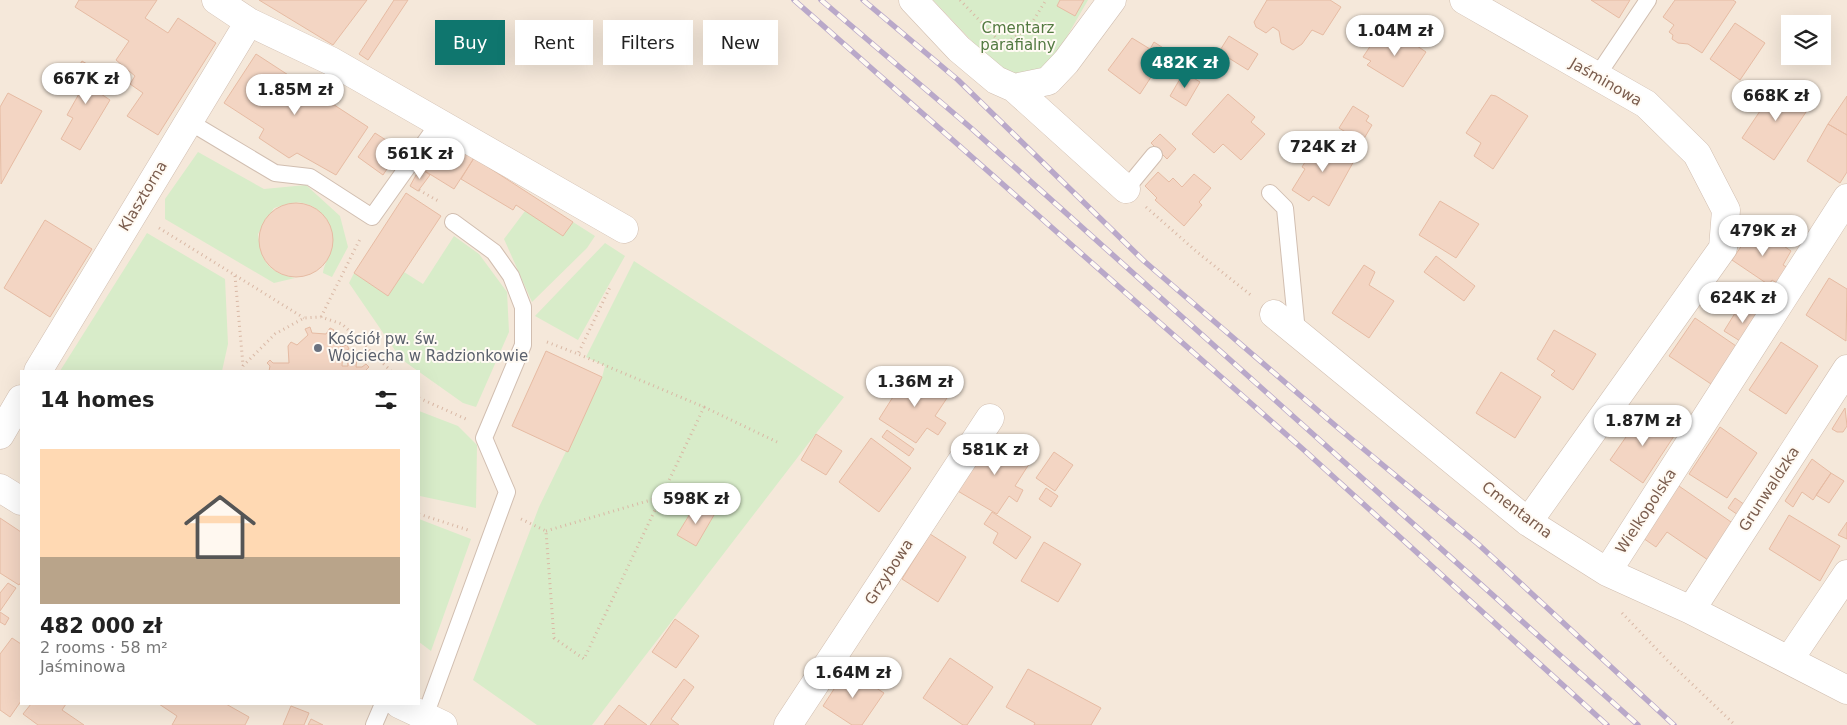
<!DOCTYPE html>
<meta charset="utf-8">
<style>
:root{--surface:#fff;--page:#f6f6f6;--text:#222;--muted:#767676;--accent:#0f766e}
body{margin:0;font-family:"DejaVu Sans",sans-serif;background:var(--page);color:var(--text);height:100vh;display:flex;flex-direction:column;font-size:19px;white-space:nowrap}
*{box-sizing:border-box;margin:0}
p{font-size:16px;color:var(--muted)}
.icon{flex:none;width:28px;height:28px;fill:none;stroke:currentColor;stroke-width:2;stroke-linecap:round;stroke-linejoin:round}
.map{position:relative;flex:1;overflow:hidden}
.sheet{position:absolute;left:20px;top:370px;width:400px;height:335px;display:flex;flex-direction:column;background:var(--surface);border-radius:0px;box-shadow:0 5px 20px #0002}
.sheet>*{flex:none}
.hud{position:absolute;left:435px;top:20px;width:475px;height:45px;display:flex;gap:10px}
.tools{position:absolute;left:1781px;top:15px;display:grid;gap:10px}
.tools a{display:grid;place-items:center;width:50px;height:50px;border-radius:0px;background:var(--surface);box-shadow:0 5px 20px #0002;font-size:25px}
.price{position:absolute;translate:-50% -42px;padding:0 11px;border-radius:18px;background:#fff;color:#222;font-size:16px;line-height:32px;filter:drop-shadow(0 1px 2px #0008)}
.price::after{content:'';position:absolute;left:50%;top:30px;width:15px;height:11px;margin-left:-8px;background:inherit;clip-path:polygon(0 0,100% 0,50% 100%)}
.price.selected{background:var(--accent);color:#fff}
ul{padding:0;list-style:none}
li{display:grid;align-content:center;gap:10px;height:265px;padding:0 20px}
li span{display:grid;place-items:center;height:155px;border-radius:0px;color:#555}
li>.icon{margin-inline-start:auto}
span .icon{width:90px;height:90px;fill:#fffc;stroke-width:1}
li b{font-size:21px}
h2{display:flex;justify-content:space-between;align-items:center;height:60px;padding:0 20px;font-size:21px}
.pill{padding:0 18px;border-radius:0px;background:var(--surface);box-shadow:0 5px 20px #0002;font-size:18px;line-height:45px}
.pill.selected{background:var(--accent);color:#fff}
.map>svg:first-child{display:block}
</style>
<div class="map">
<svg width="1847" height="725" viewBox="0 0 1847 725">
<rect width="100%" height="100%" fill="#fdf6ec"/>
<path fill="#f5e8da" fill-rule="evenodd" d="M 0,0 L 1847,0 L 1847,725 L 0,725 ZM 1790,24 L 1822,24 L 1822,56 L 1790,56 ZM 21,371 L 419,371 L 419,704 L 21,704 Z"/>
<path fill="#d8ecc9" d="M 933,0 L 1088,0 L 1050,66 L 1006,77 Z
M 198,152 L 264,189 L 306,185 L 340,216 L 348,247 L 332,277 L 323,273 C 324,263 330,257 332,247 C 336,228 322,206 302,203 C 293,201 282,206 274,208 L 258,234 C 261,261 267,272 295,278 L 274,283 L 165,219 L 165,199 Z
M 525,211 L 563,235 L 573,222 L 595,236 L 587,248 L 532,302 L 504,239 Z
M 147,233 L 225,279 L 228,344 L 222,371 L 60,371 Z
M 454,236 L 479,254 L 507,292 L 509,332 L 476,407 L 463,403 L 401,359 L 349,283 L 354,273 L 388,296 L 404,272 L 423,284 Z
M 605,243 L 625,256 L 578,340 L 535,316 Z
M 634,261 L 844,397 L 592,725 L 537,725 L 473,680 L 539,507 L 602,377 L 605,366 L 586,357 Z
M 419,411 L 458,426 L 477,445 L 476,508 L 420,496 Z
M 419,519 L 471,539 L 431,651 L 419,642 Z"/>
<path fill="#f3d5c3" stroke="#e6bba3" d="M 79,0 L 157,0 L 145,18 L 168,33 L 178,18 L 216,43 L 158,135 L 127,116 L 143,93 L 130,84 L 135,76 L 116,60 L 129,41 L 75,7 Z
M 259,0 L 367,0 L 333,45 Z
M 394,0 L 408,0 L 368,60 L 359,54 Z
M 1060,0 L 1084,0 L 1075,16 L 1057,6 Z
M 1267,0 L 1330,0 L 1341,7 L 1323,35 L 1312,30 L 1302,44 L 1293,50 L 1281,43 L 1279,31 L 1273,27 L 1266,33 L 1256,27 L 1254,22 Z
M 1591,0 L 1630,0 L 1619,18 Z
M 1675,0 L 1733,0 L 1736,2 L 1702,53 L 1688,44 L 1678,43 L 1672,39 L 1673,35 L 1669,32 L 1674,25 L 1663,17 Z
M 1735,23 L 1765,43 L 1740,80 L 1710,59 Z
M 1392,29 L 1426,52 L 1403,87 L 1367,65 L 1371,61 L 1363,57 L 1375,39 L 1381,44 Z
M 1229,36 L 1258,54 L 1248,70 L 1219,52 Z
M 1132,38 L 1150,49 L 1154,42 L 1168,51 L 1140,94 L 1108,70 Z
M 256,54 L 368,127 L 336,175 L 297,153 L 289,158 L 259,138 L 264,129 L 224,103 Z
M 82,61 L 110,78 L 101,94 L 110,100 L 80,150 L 61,139 L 73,118 L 67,115 L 84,85 L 72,77 Z
M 1184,72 L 1200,82 L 1186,106 L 1170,96 Z
M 1778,84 L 1810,106 L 1774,160 L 1742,138 Z
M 8,93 L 42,111 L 1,184 L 0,107 Z
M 1228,94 L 1255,117 L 1251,122 L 1265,134 L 1241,160 L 1223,144 L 1214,153 L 1192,134 Z
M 1491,95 L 1496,96 L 1528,116 L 1493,169 L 1474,156 L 1481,143 L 1466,133 Z
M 1847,96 L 1847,135 L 1828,124 Z
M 1353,106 L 1369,116 L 1366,121 L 1372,125 L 1362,142 L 1339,128 Z
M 1828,124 L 1847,135 L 1847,172 L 1840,183 L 1807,161 Z
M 375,133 L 400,149 L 383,175 L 358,157 Z
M 1160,134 L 1176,149 L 1167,159 L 1151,143 Z
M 1320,138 L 1355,159 L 1329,206 L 1313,196 L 1309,201 L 1292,190 L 1305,169 L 1302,167 Z
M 439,139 L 474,158 L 454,189 L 420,168 Z
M 474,158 L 573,222 L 563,236 L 516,205 L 513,210 L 461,179 Z
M 420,168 L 430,175 L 418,191 L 410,186 Z
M 1158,172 L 1169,182 L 1173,178 L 1182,187 L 1194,174 L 1211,188 L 1199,202 L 1202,205 L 1184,226 L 1155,200 L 1157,198 L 1145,186 Z
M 406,193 L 441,216 L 388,296 L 354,273 Z
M 1440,201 L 1479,224 L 1456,258 L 1419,235 Z
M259 240a37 37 0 1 1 74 0a37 37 0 1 1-74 0Z
M 45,220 L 92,249 L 50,317 L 4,288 Z
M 1755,226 L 1791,251 L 1783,265 L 1790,269 L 1780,285 L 1772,280 L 1769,285 L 1732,260 Z
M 1436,256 L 1475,286 L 1464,301 L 1424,272 Z
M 1364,265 L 1375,272 L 1369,285 L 1394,301 L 1369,338 L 1332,313 Z
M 1829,278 L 1847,289 L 1846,341 L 1806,315 Z
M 1740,305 L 1761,317 L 1745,344 L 1724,331 Z
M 1695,318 L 1739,348 L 1714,386 L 1669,356 Z
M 310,327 L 312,333 L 326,334 L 330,328 L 334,330 L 331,336 L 341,347 L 347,345 L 349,349 L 343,352 L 342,366 L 348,366 L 347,358 L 357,359 L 356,367 L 362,367 L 366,364 L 369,367 L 365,371 L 269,371 L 270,366 L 267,363 L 270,360 L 273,363 L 289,363 L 288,346 L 291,342 L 297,345 L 308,335 L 305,329 Z
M 1554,330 L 1596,354 L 1573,390 L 1551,375 L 1555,371 L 1537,359 Z
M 1781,342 L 1818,366 L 1786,414 L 1749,390 Z
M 546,351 L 602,377 L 568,452 L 512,426 Z
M 910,370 L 949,395 L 935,416 L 946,423 L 938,435 L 927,428 L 916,443 L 879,419 Z
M 1501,372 L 1541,397 L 1515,438 L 1476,413 Z
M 1845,408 L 1847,426 L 1843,432 L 1837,432 L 1832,429 Z
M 1644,411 L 1676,433 L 1643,483 L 1610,460 Z
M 1720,427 L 1757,453 L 1727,498 L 1689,474 Z
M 887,430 L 914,449 L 909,456 L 882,437 Z
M 816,434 L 842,451 L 826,475 L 801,460 Z
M 993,436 L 1031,461 L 1015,486 L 1023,490 L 1017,502 L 1009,496 L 997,514 L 956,490 Z
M 871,438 L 911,468 L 879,512 L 839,482 Z
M 1054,452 L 1073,465 L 1055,491 L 1036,478 Z
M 1812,459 L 1831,473 L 1813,500 L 1802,492 L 1793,507 L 1785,501 Z
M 1831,473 L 1844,481 L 1829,503 L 1816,495 Z
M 1676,484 L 1734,524 L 1708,560 L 1667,532 L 1656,547 L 1640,536 Z
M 1046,488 L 1058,496 L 1051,507 L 1039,499 Z
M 1735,498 L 1748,507 L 1741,517 L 1728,508 Z
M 696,504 L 714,515 L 696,546 L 677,535 Z
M 992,512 L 1031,537 L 1016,559 L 993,543 L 998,533 L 984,524 Z
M 1789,515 L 1840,546 L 1820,581 L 1769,549 Z
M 0,518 L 21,532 L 21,582 L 19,585 L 0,573 Z
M 1847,522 L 1847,539 L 1838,535 Z
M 930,534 L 966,557 L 938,602 L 902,579 Z
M 1044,542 L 1081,564 L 1058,602 L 1021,581 Z
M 8,583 L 16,588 L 0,611 L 0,593 Z
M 0,612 L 9,618 L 5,625 L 0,622 Z
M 675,619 L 699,636 L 676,668 L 652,652 Z
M 12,638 L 21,644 L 21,701 L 10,717 L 0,710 L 0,654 Z
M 950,658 L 993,687 L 967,725 L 963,725 L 923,698 Z
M 847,669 L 884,693 L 862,725 L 852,725 L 823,706 Z
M 1028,669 L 1101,708 L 1091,725 L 1034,725 L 1035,723 L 1006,707 Z
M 684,679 L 694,687 L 671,719 L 679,725 L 650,725 Z
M 31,704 L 66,704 L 62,710 L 84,725 L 38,725 L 23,714 Z
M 159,704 L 226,704 L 249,717 L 245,725 L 172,725 L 177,716 Z
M 619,705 L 647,725 L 604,725 Z
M 291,706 L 309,713 L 304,725 L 283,725 Z
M 311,719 L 323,725 L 308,725 Z"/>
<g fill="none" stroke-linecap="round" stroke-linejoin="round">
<g stroke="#d1beb0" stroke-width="18">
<path id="service" d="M 1597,76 L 1648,0
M 188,121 L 275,173 L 310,177 L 372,217 L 438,124
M 1126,189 L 1154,155
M 1270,193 L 1285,208 L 1297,332
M 425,716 L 507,492 L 484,438 L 523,345 L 523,307 L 511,276 L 494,252 L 453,222
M 374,725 L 383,704"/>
</g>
<g stroke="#d1beb0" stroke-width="29">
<path id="minor" d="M 216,0 L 249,22 L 331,61 L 624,229
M 913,0 L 959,49 L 996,80 L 1014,88 L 1048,81 L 1066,62 L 1112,0
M 1464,0 L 1646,104 L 1697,154 L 1726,210 L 1723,248 L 1528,522
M 1014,88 L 1126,189
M 1274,314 L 1528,522 L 1607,572 L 1691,610 L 1847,690
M 38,371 L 249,22
M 0,435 L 21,399
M 1607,572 L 1847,198
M 1691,610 L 1847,369
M 1789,660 L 1847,574
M 788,725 L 990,418"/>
</g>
<g stroke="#d1beb0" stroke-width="29">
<path id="tertiary" d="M 0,488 L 21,501
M 399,704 L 443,725"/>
</g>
<path stroke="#d9b8a5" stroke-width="3" stroke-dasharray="1 4" stroke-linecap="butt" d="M 960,0 L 1000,42
M 1003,45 L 1030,26 L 1046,0
M 419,190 L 440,202
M 1146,207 L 1197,252 L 1252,296
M 159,228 L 304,318
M 235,276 L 243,365
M 321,317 L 361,237
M 547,342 L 578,354 L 611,285
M 242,371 L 243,366 L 275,334 L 304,318 L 321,317 L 342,324 L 391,371
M 419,398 L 466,419
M 704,407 L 777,442
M 419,514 L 468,530
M 521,519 L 546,531 L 554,638 L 584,659 L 704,407 L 578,354
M 546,531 L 661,497
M 1622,613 L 1667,660 L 1735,725"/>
<use href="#service" stroke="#fff" stroke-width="16"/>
<use href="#minor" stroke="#fff" stroke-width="28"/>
<use href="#tertiary" stroke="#fff" stroke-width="28"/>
<g stroke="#b9a8c9" stroke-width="5.5">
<path id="rail" d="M 794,0 L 1305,451 L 1607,725
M 821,0 L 971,128 L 1638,725
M 863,0 L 958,80 L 1144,261 L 1337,427 L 1478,544 L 1674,725"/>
</g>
<use href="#rail" stroke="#fffaf3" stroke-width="4" stroke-dasharray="11" stroke-linecap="butt"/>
</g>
<circle fill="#6b7280" stroke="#fffaf3" stroke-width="2" cx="318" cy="348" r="5"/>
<g text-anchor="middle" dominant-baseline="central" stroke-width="4" stroke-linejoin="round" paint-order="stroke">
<g font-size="15" fill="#537a41" stroke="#fffaf3">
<text x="1018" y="28">Cmentarz<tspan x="1018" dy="17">parafialny</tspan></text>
</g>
<g font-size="15" fill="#7a5c4d" stroke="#fffaf3">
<text transform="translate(1606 82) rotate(30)">Jaśminowa</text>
<text transform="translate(143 196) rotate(-59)">Klasztorna</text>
<text transform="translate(1769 489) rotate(-57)">Grunwaldzka</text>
<text transform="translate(1517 510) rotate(37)">Cmentarna</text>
<text transform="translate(1646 511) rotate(-57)">Wielkopolska</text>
<text transform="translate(889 572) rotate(-57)">Grzybowa</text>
</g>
<g font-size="15" fill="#5b616d" stroke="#fffaf3" text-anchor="start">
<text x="328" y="339">Kościół pw. św.<tspan x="328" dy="17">Wojciecha w Radzionkowie</tspan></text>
</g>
</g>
</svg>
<div class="tools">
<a><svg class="icon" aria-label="layers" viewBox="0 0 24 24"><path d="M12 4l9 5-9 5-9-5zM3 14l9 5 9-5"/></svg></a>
</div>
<b class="price" style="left:1395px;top:57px">1.04M zł</b>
<b class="price selected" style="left:1185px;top:89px">482K zł</b>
<b class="price" style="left:86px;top:105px">667K zł</b>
<b class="price" style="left:295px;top:116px">1.85M zł</b>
<b class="price" style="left:1776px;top:122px">668K zł</b>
<b class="price" style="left:1323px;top:173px">724K zł</b>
<b class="price" style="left:420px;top:180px">561K zł</b>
<b class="price" style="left:1763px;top:257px">479K zł</b>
<b class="price" style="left:1743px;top:324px">624K zł</b>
<b class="price" style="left:915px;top:408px">1.36M zł</b>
<b class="price" style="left:1643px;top:447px">1.87M zł</b>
<b class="price" style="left:995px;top:476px">581K zł</b>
<b class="price" style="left:696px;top:525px">598K zł</b>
<b class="price" style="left:853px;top:699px">1.64M zł</b>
<div class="hud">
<a class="pill selected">Buy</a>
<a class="pill">Rent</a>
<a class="pill">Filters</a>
<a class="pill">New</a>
</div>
<section class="sheet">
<h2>14 homes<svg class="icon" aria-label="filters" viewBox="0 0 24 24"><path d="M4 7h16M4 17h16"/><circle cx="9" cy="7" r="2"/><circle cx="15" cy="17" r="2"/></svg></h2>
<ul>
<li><span style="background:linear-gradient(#ffd9b3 70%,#b9a48a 0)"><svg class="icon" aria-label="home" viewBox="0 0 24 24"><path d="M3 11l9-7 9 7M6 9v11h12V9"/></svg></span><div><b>482 000 zł</b><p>2 rooms · 58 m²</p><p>Jaśminowa</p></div></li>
</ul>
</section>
</div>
